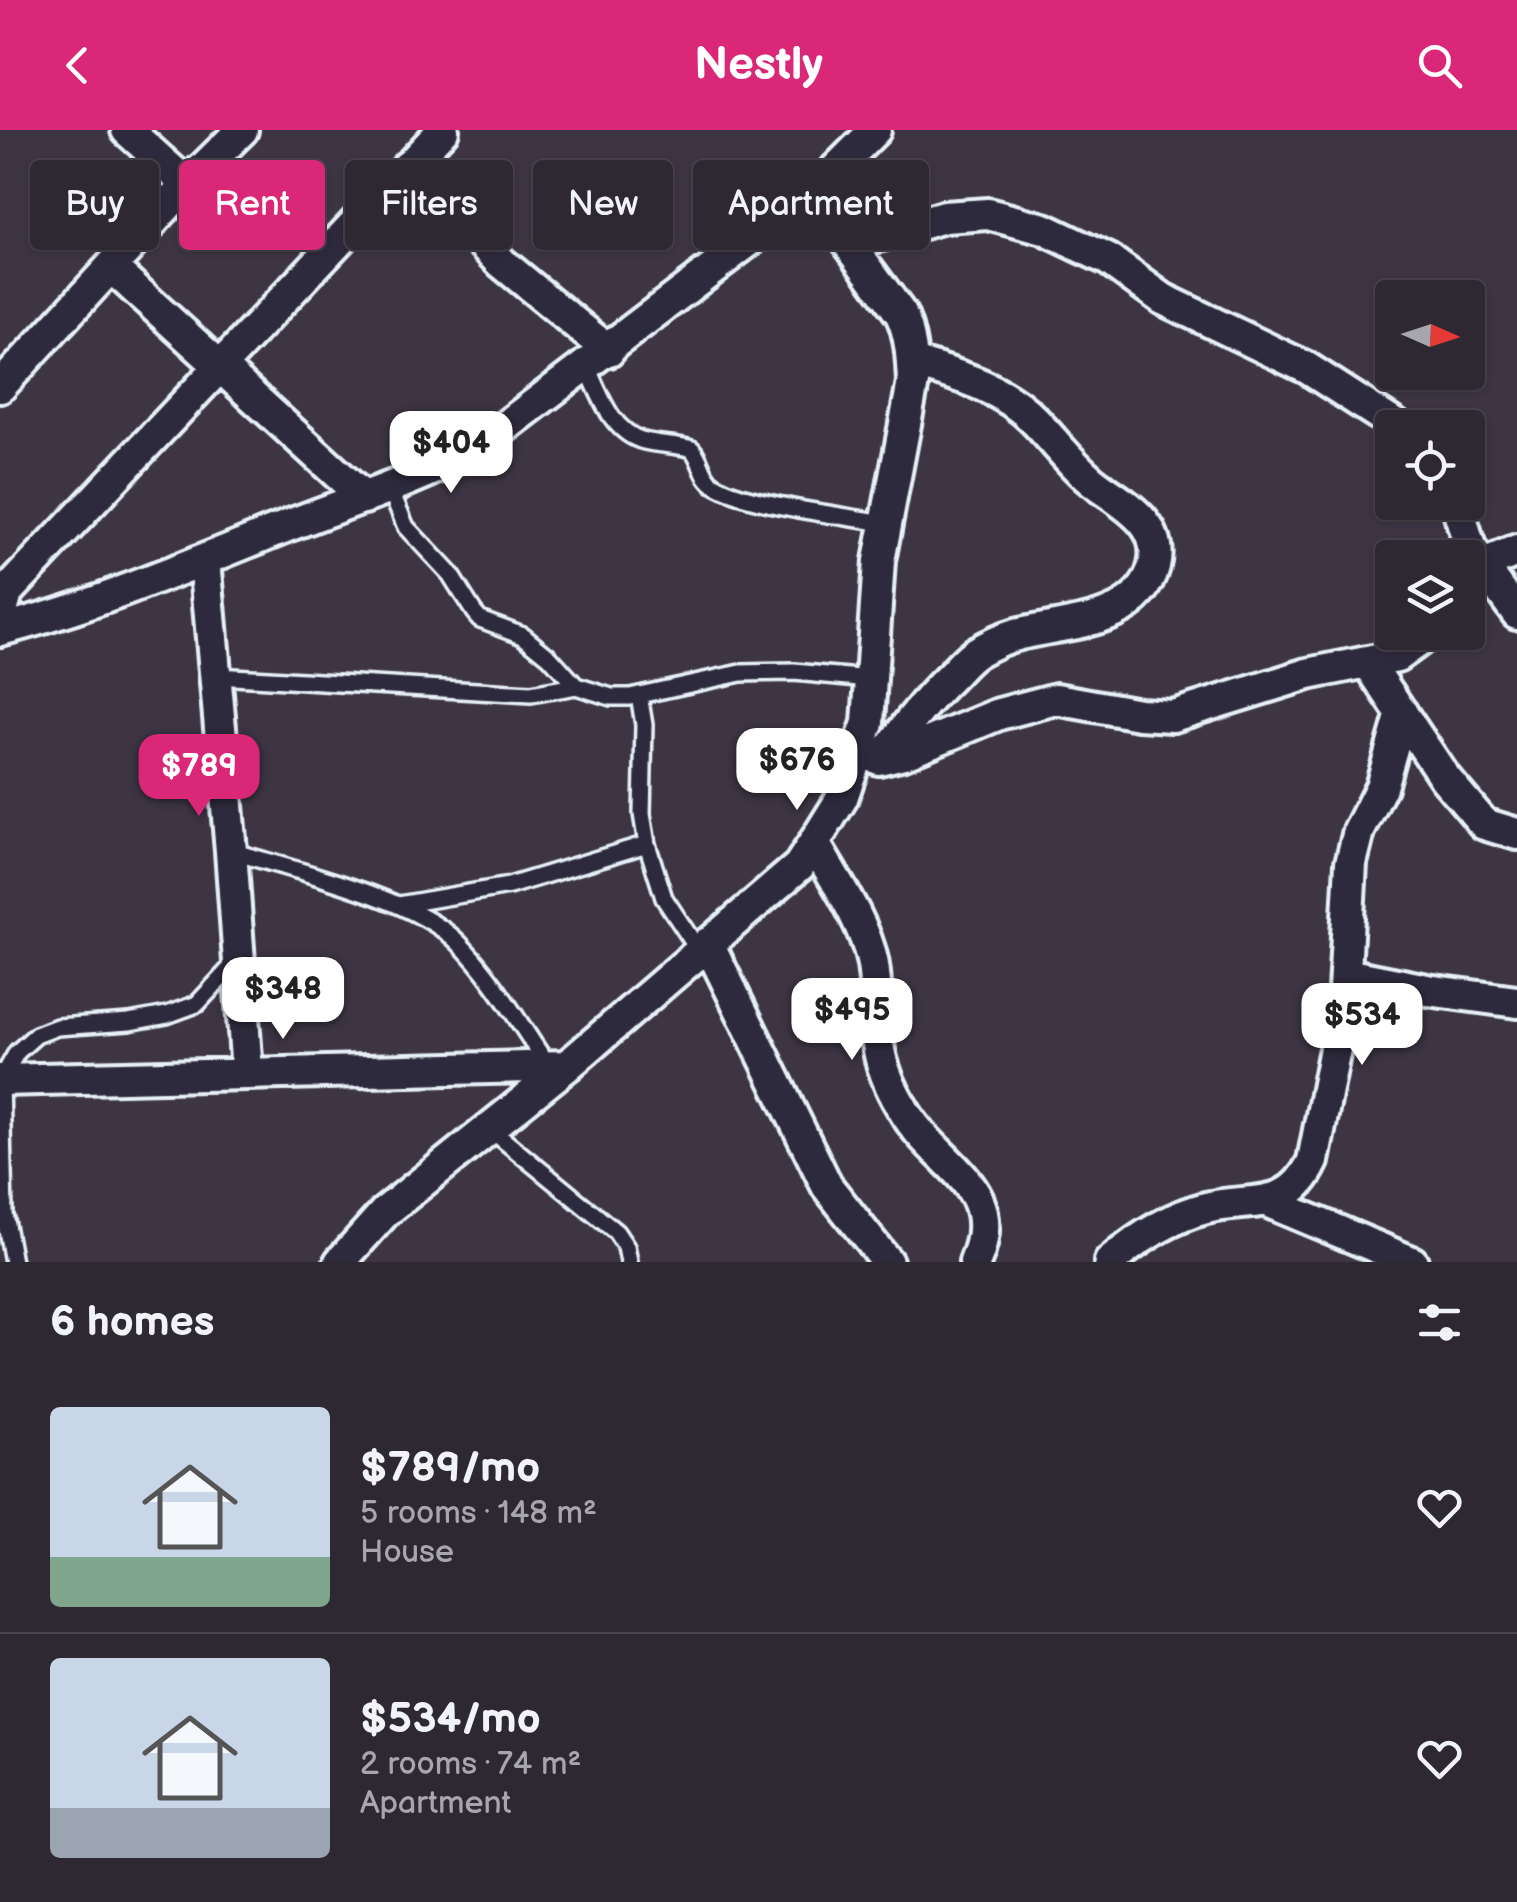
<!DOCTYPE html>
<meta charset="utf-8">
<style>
:root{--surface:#2e2833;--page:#36303b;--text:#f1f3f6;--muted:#a7a6ac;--line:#49444e;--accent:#db2777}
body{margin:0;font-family:"Balsamiq Sans",sans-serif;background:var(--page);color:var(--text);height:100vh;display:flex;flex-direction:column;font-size:38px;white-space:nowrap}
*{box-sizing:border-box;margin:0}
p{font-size:32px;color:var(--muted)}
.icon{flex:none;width:55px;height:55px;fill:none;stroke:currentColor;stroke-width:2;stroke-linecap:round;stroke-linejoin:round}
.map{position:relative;height:1132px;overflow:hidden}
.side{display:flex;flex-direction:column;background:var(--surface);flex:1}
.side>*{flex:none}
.hud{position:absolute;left:30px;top:30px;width:1000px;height:90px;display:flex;gap:20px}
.needle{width:65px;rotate:93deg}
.fabs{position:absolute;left:1375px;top:150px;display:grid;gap:20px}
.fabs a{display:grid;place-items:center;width:110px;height:110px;border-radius:10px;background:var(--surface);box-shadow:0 2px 8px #0004,0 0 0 2px var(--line);font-size:50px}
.price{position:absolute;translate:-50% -85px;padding:0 22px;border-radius:20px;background:#fff;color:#222;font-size:32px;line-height:65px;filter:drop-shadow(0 2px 5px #0008)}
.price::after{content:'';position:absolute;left:50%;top:60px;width:30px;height:22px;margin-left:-15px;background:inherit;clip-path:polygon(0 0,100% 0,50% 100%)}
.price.selected{background:var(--accent);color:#fff}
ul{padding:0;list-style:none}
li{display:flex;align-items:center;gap:30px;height:250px;padding:0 50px}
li+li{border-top:2px solid var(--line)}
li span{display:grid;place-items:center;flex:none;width:280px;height:200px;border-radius:10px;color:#555}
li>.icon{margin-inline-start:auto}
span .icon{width:120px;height:120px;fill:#fffc;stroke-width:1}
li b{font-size:42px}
h2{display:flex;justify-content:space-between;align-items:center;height:120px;padding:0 50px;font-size:42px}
.pill{padding:0 35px;border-radius:10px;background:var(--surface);box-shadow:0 2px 8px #0004,0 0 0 2px var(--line);font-size:35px;line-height:90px}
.pill.selected{background:var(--accent);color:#fff}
header{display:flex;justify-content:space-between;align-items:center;height:130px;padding:0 50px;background:var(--accent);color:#fff;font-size:45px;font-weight:800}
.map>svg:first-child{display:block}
</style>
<header><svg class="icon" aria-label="back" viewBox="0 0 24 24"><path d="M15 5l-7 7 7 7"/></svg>Nestly<svg class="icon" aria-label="search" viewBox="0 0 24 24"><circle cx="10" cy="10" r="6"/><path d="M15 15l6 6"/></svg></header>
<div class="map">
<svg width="1517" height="1132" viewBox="0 0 1517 1132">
<rect width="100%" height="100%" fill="#3d3544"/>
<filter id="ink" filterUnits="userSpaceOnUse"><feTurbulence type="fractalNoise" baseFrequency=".01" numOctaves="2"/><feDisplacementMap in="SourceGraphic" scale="20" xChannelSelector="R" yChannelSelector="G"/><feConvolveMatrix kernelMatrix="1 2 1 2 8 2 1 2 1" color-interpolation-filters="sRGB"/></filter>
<g filter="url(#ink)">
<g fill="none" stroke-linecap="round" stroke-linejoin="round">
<g stroke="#e8f1f8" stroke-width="22">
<path id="service" d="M 587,237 C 600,265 611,302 644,311 C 660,315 676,314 692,319 C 701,328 701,343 711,352 C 736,374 847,386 884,393
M 390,359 L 406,397 L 450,444 L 474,482 L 480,489 L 523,505 L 550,527 L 576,556 L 611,567 L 630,567 L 741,543 L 794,542 L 870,549
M 216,546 L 531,564 L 576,556
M 639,565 L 644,595 L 642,684 L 647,714 L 664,768 L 699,821
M 231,721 C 293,740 414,768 458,812 C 494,848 520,895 549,937
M 399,775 L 509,756 L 647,714
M 490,999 L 616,1102 L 626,1117 L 629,1132
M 13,1132 L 4,1084 L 1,950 L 17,922 L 36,905 L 57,897 L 129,892 L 167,885 L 197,874 L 237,831"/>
</g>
<g stroke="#e8f1f8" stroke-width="38">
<path id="minor" d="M 127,0 L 187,54
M 408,36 L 502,133 L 609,221
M 851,114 L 944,87 L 988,84 L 1044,99 L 1109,130 L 1163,169 L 1307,238 L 1400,298
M 111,137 L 364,368
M 0,257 L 187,54 L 242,0
M 1456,372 L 1470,418 L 1468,438
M 1470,418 L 1517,483
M 205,430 L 231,721 L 247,943
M 1483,435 L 1517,421
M 0,488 L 7,462 L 443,0
M 0,500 C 97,475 188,436 280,399 C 347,372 415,352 478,317 L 812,63 L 875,0
M 1369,534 L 1445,648 L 1484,694 L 1517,704
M 883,628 C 904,599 924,572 950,547 C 959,538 967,527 978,521 C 989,515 1001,509 1012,506 C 1059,492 1139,496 1154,436 C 1164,395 1125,375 1097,355 C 1073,337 1055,311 1034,290 C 1001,256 956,245 912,232
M 879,629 L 904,623 L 999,584 L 1056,569 L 1139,584 L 1173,586 L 1308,544 L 1397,526 L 1430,502
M 814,713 C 834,749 863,789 872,830 C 878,857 874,886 878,914 C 881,937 891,959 903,979 C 935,1036 1008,1055 975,1132
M 708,813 L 827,1056 L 887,1132
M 1346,844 L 1427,860 L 1517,872
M 0,950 L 567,936
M 1266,1071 L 1412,1132
M 340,1132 L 385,1082 L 567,936 L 799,736 L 814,713 L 842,668 L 868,593 L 879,431 L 913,252 C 912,228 911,206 901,184 L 812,63
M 1110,1132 C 1137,1109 1171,1087 1206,1078 C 1252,1067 1289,1083 1313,1031 L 1343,878 L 1351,733 L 1359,701 L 1381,657 L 1402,583"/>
</g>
<use href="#service" stroke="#2f2a3d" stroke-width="15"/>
<use href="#minor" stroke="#2f2a3d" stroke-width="30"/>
</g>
</g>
</svg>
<div class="fabs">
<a><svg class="needle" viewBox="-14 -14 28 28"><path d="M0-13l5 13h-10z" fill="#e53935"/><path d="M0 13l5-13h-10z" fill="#a7a6ac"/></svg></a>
<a><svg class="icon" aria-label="locate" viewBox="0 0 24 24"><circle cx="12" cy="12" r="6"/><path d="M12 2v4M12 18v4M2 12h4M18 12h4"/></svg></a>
<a><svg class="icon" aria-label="layers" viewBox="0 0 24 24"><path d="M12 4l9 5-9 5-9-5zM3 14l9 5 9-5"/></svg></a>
</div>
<b class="price" style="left:451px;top:366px">$404</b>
<b class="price" style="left:797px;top:683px">$676</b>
<b class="price selected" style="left:199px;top:689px">$789</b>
<b class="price" style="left:283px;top:912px">$348</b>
<b class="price" style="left:852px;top:933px">$495</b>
<b class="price" style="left:1362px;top:938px">$534</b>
<div class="hud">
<a class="pill">Buy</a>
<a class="pill selected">Rent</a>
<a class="pill">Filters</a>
<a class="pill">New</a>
<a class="pill">Apartment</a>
</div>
</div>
<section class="side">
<h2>6 homes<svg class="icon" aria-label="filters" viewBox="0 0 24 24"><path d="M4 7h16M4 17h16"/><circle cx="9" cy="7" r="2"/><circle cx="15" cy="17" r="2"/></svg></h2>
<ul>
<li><span style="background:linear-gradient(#c9d6e8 75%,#7fa58c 0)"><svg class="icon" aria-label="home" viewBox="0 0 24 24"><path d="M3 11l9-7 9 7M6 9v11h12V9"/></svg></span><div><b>$789/mo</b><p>5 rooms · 148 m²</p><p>House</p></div><svg class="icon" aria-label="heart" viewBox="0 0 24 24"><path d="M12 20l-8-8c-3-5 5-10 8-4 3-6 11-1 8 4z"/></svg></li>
<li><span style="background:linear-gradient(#c9d6e8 75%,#9aa5b1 0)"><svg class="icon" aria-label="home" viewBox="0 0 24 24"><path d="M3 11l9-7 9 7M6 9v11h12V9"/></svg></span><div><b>$534/mo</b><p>2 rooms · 74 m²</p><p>Apartment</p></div><svg class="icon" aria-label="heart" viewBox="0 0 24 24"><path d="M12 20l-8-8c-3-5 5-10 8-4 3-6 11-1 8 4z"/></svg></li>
</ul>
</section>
